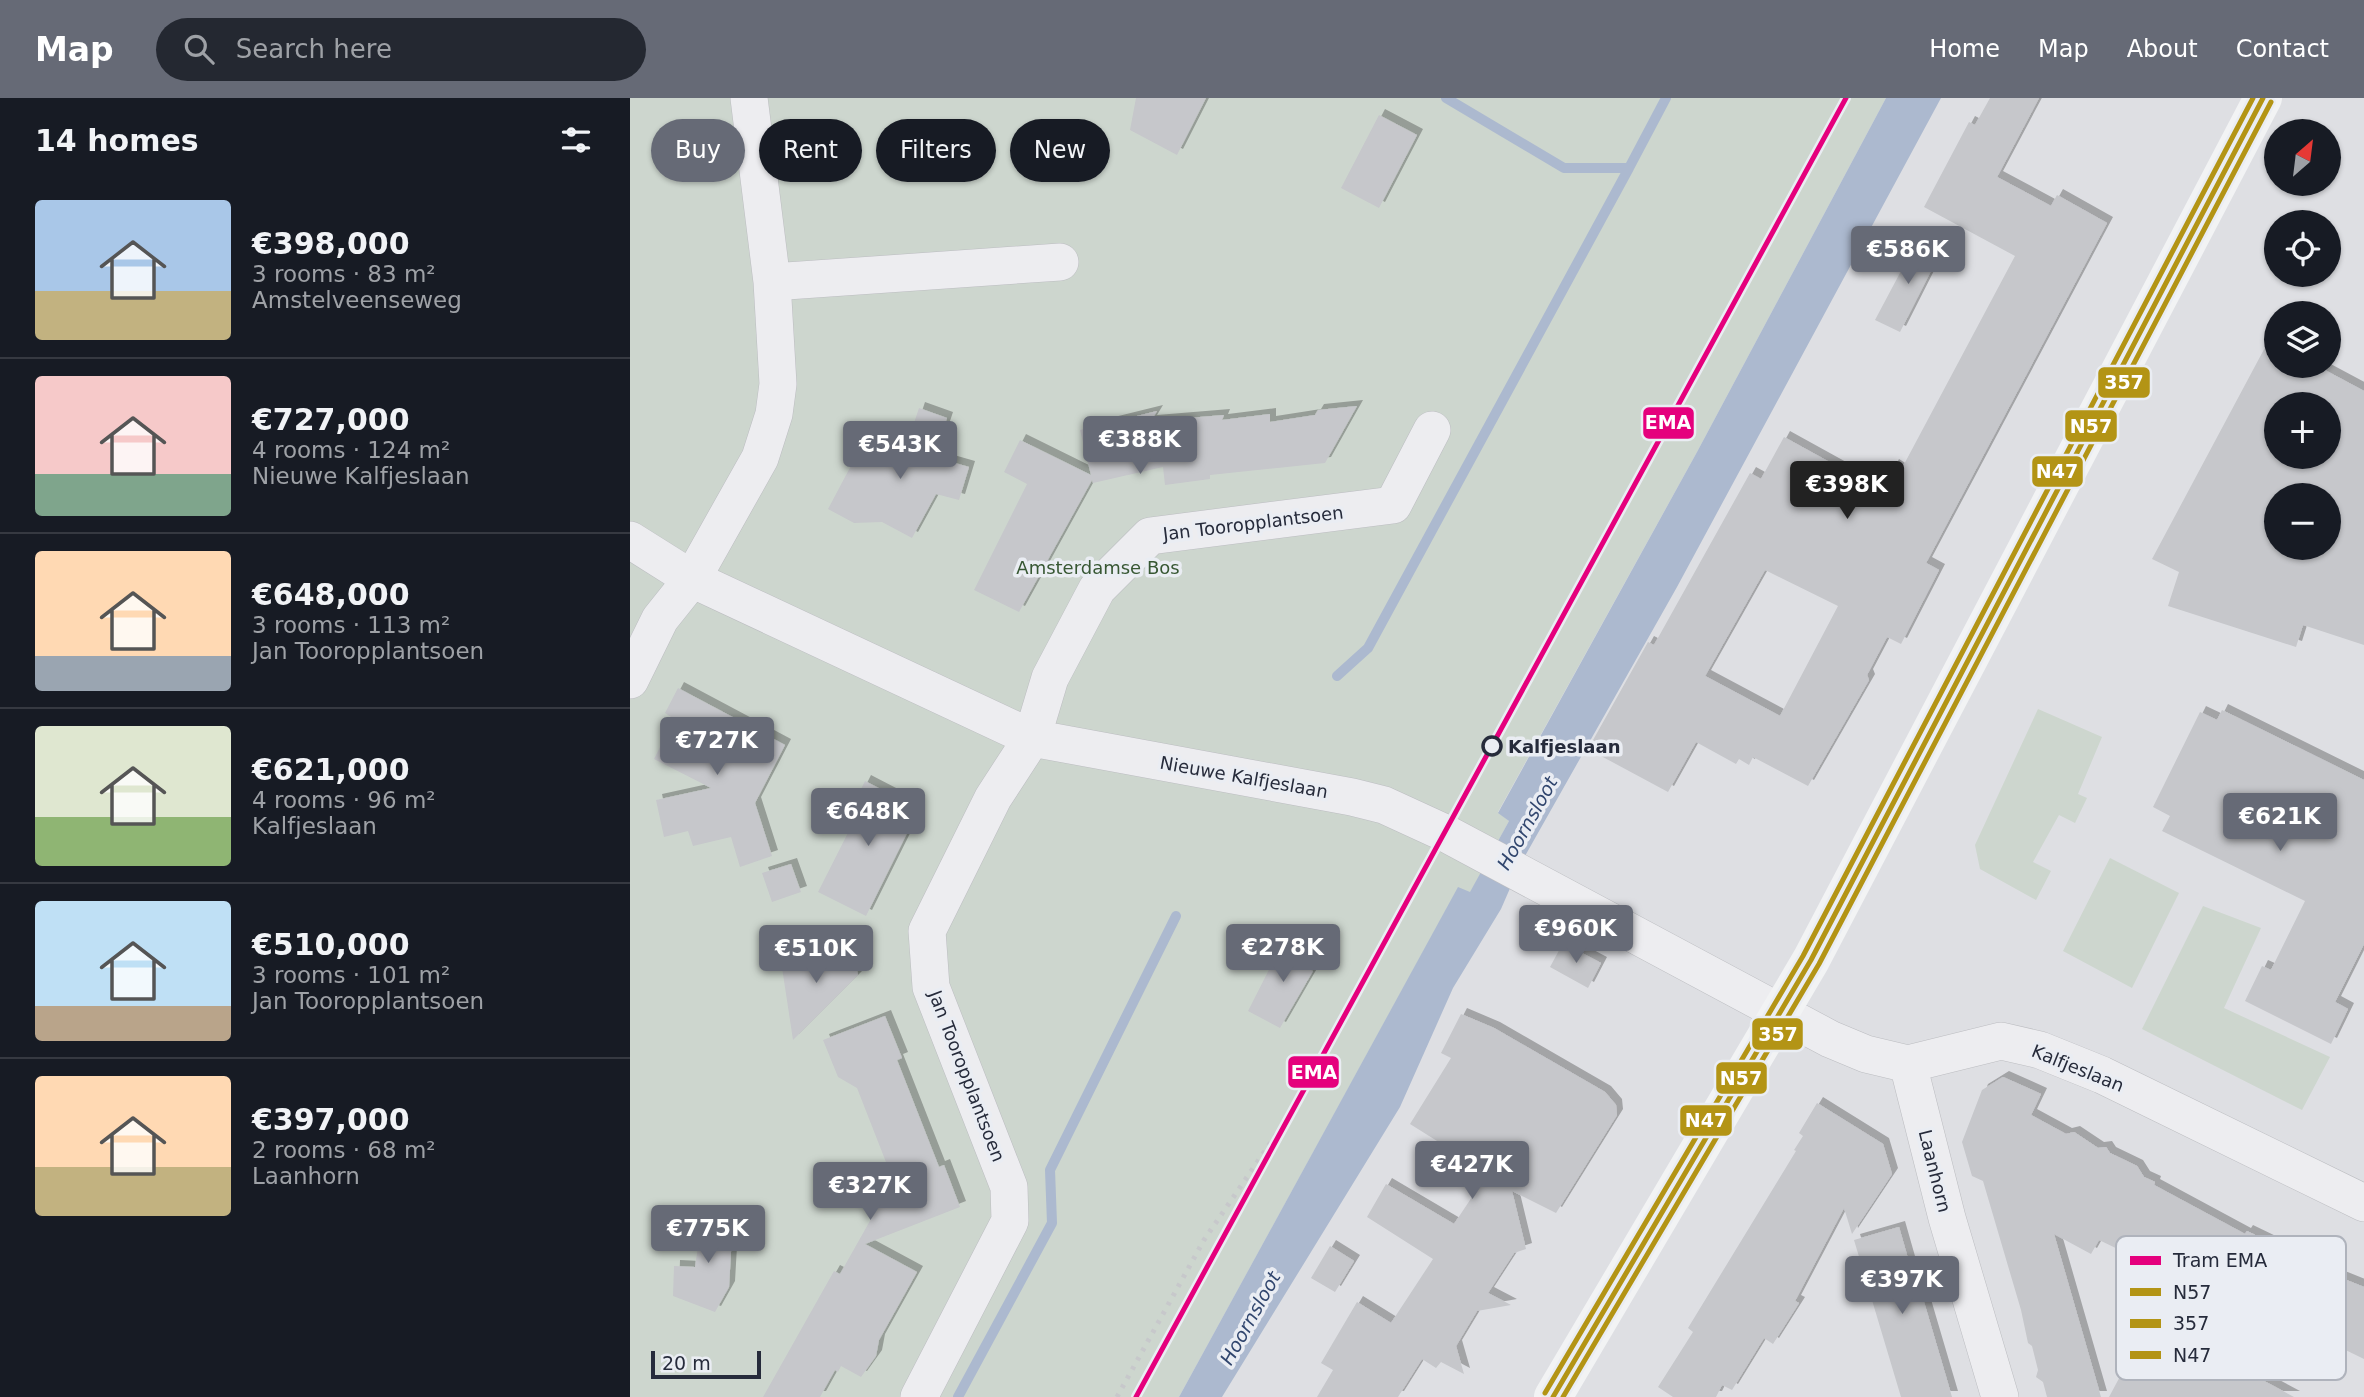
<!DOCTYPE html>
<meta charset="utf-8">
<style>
:root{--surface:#171b24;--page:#242831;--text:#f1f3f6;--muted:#9ea1a6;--line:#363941;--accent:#666a76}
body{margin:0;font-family:"DejaVu Sans",sans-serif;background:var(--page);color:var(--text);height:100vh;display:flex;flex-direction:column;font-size:26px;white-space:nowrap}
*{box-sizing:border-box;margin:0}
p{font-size:23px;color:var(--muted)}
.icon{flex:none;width:38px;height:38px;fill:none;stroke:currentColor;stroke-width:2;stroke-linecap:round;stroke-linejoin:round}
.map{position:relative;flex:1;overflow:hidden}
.sheet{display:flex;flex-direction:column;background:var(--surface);width:630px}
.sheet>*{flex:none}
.top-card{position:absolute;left:21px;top:21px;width:665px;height:63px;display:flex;gap:14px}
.needle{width:46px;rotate:28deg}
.buttons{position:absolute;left:1634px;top:21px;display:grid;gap:14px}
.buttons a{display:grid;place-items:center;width:77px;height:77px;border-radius:50%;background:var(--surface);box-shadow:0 2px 5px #0004;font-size:35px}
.scale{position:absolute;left:21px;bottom:18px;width:110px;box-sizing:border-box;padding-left:7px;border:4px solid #262b3b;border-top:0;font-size:19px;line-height:24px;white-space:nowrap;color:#262b3b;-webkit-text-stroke:5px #eaedf3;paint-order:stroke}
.price{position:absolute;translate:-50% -60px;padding:0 16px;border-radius:7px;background:var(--accent);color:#fff;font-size:23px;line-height:46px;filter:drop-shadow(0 2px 4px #0008)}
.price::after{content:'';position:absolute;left:50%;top:42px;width:21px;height:16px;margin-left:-10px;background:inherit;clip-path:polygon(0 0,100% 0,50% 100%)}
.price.active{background:#222;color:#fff}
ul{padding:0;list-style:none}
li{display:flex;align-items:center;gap:21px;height:175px;padding:0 35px}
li+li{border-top:2px solid var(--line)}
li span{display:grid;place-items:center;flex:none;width:196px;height:140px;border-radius:7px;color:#555}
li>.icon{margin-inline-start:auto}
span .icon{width:84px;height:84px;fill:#fffc;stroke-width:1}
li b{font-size:30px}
h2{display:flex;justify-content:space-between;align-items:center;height:84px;padding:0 35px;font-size:30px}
.tag{padding:0 24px;border-radius:32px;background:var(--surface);box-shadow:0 2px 5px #0004;font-size:24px;line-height:63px}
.tag.active{background:var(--accent);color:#fff}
header{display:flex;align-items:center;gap:42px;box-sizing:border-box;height:98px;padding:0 35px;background:var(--accent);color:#fff}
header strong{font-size:33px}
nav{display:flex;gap:38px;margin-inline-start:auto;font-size:24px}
.search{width:490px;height:63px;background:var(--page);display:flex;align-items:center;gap:18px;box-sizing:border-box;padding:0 24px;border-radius:38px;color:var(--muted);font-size:26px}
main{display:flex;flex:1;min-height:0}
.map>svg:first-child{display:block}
</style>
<header>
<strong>Map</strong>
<div class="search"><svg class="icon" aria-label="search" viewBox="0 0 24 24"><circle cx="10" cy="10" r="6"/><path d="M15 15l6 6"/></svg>Search here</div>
<nav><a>Home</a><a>Map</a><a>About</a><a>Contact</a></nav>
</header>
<main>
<section class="sheet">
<h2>14 homes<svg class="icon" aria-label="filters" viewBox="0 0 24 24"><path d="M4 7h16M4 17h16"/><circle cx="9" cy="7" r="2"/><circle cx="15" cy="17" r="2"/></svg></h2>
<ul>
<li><span style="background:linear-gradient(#a9c7e8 65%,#c2b280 0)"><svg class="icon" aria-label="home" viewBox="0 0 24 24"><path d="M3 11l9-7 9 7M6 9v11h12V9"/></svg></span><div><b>€398,000</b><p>3 rooms · 83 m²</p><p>Amstelveenseweg</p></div></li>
<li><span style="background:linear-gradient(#f6c9c9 70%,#7fa58c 0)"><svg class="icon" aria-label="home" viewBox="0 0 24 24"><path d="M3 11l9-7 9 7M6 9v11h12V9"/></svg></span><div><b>€727,000</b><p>4 rooms · 124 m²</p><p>Nieuwe Kalfjeslaan</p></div></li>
<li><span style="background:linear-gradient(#ffd9b3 75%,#9aa5b1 0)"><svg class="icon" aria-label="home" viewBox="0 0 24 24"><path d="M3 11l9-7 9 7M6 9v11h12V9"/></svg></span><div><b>€648,000</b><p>3 rooms · 113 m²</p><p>Jan Tooropplantsoen</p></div></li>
<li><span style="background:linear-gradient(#dfe7d0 65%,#8fb573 0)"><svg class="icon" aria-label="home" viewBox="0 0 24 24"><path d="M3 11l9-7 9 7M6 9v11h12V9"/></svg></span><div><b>€621,000</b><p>4 rooms · 96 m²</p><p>Kalfjeslaan</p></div></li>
<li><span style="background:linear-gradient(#bfe0f5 75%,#b9a48a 0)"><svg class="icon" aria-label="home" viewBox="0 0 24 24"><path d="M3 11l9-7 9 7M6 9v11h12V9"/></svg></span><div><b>€510,000</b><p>3 rooms · 101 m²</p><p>Jan Tooropplantsoen</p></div></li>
<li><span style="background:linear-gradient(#ffd9b3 65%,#c2b280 0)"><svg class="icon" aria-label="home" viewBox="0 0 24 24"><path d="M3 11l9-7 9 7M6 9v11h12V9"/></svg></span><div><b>€397,000</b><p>2 rooms · 68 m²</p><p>Laanhorn</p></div></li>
</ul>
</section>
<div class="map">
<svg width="1734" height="1299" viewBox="0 0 1734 1299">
<defs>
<filter id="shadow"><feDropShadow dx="6" dy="-6" stdDeviation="0" flood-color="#0004"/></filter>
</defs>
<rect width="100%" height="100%" fill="#dedfe3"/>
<path fill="#cdd6ce" d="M 0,0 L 1256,0 L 1067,354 L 868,714 L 879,723 L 840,795 L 828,790 L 549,1299 L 0,1299 Z
M 1408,611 L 1472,639 L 1448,696 L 1457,700 L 1445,725 L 1429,717 L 1403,764 L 1421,773 L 1406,802 L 1350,771 L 1345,747 Z
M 1480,760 L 1549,795 L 1502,890 L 1433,853 Z
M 1573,808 L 1631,830 L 1594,910 L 1700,959 L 1672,1012 L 1512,931 Z"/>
<path fill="#acb9cf" d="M 1256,0 L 1311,0 L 1047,489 L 891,765 L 871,811 L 823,890 L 770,1009 L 592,1299 L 549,1299 L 828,789 L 840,794 L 879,723 L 868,715 L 1067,354 Z"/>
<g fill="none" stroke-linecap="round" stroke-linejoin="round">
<path stroke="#acb9cf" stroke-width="10" d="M 816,0 L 934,70 L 999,70 L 1036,0
M 707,578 L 738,550 L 999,70
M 328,1299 L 422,1125 L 420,1072 L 546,818"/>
</g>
<path fill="#c6c7cb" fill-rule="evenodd" filter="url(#shadow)" d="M 506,0 L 576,0 L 547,57 L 500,32 Z
M 1360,0 L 1409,0 L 1367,79 L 1421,108 L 1427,97 L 1477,125 L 1296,465 L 1309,472 L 1271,546 L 1257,539 L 1237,577 L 1239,582 L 1178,688 L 1123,659 L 1119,667 L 1109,661 L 1106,666 L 1066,644 L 1038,694 L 958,651 L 1018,544 L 1024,547 L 1120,375 L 1131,381 L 1154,339 L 1250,392 L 1263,367 L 1271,372 L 1385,158 L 1294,109 L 1339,24 L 1345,27 ZM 1135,472 L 1208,508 L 1150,618 L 1075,578 Z
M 749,17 L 787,37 L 749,110 L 711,90 Z
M 1288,141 L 1311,153 L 1270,234 L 1245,222 Z
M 1647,227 L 1647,268 L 1693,268 L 1691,270 L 1734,293 L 1734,547 L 1673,527 L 1666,549 L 1538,508 L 1549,474 L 1522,461 ZM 1647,306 L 1699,306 L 1699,359 L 1647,359 ZM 1647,397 L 1699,397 L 1699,450 L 1647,450 Z
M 727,308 L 695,365 L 580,377 L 580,381 L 535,387 L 533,369 L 463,385 L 462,382 L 389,514 L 344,492 L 397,386 L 374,374 L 390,342 L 461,377 L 450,332 L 527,313 L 521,323 L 594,317 L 592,322 L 640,316 L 640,324 L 685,317 L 688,312 Z
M 289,310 L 317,320 L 304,359 L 339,369 L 329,402 L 306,396 L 282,440 L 252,424 L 224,425 L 198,411 L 232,347 L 270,367 Z
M 48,590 L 155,647 L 125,705 L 142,758 L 110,769 L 101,739 L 63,748 L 58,733 L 34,739 L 26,702 L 81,690 L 24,661 L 44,621 L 35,615 Z
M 1592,612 L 1734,682 L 1734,846 L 1705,904 L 1718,911 L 1701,946 L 1615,903 L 1632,868 L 1641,872 L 1675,803 L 1532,733 L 1540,718 L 1523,709 L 1570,614 L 1587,622 Z
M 235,683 L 289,711 L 236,818 L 188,794 L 226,719 L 219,715 Z
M 161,766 L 171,794 L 142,804 L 132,775 Z
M 654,842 L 685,859 L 679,871 L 683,873 L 650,930 L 618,913 Z
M 933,845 L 971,865 L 958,890 L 920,869 Z
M 224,852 L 228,877 L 163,942 L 151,863 Z
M 831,916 L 864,930 L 975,994 L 986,1007 L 987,1017 L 926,1115 L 882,1093 L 896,1151 L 884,1155 L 858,1195 L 881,1207 L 847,1213 L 826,1248 L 834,1276 L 811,1264 L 806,1270 L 792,1261 L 768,1299 L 687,1299 L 703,1272 L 691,1265 L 727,1204 L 761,1225 L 803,1161 L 737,1119 L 756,1086 L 824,1126 L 858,1075 L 780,1026 L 821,960 L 811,955 Z
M 255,918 L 272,960 L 267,962 L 309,1069 L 314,1067 L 330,1109 L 235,1146 L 287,1174 L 249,1242 L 246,1258 L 231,1279 L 211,1268 L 208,1274 L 205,1272 L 190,1299 L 133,1299 L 204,1173 L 210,1176 L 263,1082 L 227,990 L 208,979 L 193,942 Z
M 1373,979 L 1411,996 L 1401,1017 L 1436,1036 L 1444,1034 L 1468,1050 L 1476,1049 L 1480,1055 L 1507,1068 L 1514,1079 L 1525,1084 L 1524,1087 L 1615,1136 L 1617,1133 L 1669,1158 L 1667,1162 L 1734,1189 L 1734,1261 L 1611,1201 L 1582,1255 L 1664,1299 L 1479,1299 L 1544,1178 L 1469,1142 L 1461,1156 L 1424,1136 L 1471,1299 L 1417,1299 L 1413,1284 L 1406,1279 L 1408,1272 L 1402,1248 L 1398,1245 L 1391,1212 L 1353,1083 L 1342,1078 L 1332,1044 L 1352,992 Z
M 1187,1005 L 1253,1046 L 1262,1076 L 1222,1136 L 1214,1110 L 1165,1203 L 1169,1205 L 1143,1246 L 1134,1240 L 1102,1292 L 1092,1287 L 1086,1299 L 1043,1299 L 1028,1289 L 1063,1234 L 1058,1230 L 1166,1053 L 1164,1052 L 1173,1038 L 1169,1035 Z
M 73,1115 L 103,1120 L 99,1189 L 85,1214 L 43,1198 L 44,1168 L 65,1169 Z
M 1269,1129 L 1285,1185 L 1289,1187 L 1322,1299 L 1271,1299 L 1224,1142 Z
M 700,1148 L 724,1163 L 705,1194 L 681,1180 Z"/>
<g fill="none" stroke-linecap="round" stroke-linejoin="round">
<g stroke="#bcbdc1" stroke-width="38">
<path id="street" d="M 142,184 L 430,164
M 0,442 L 62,481 L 402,640 L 722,699 L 754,707 L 815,735 L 1200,941 L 1236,956 L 1278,966 L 1371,943 L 1410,952 L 1472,977 L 1734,1105
M 0,582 L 30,521 L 62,481 L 130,360 L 144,316 L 148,286 L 142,184 L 119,0
M 1278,966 L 1317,1120 L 1370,1299
M 289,1299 L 380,1123 L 379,1089 L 301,889 L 297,833 L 363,700 L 402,640 L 420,580 L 467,491 L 520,438 L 763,407 L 802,332"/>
</g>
<use href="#street" stroke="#ededf0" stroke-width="37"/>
<path stroke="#f2f3f4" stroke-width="38" d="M 923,1299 L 1181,862 L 1633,0"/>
<path stroke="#c7c8cb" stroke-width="5" stroke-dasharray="3.5 7" stroke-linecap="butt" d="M 487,1299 L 574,1142 L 665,1009"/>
<g stroke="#eaedf3" stroke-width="10">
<path id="bus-1" d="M 923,1299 L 1181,862 L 1633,0"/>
</g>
<g stroke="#eaedf3" stroke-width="10">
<path id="bus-2" d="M 933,1299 L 1189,866 L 1641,4"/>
</g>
<g stroke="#eaedf3" stroke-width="10">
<path id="bus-3" d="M 915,1295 L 1173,858 L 1623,0"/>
</g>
<use href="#bus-1" stroke="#b39415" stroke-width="5"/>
<use href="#bus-2" stroke="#b39415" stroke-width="5"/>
<use href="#bus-3" stroke="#b39415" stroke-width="5"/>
<g stroke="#eaedf3" stroke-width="10">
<path id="tram-1" d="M 506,1299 L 1216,0"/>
</g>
<use href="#tram-1" stroke="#e5007d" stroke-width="5"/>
</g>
<circle fill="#eaedf3" stroke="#262b3b" stroke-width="3.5" cx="862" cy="648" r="9"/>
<g text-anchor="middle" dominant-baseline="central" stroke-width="7" stroke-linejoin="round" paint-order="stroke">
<g font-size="18" fill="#262b3b" stroke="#eaedf3">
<text transform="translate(623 425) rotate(-7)">Jan Tooropplantsoen</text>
<text transform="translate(614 679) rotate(10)">Nieuwe Kalfjeslaan</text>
<text transform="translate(1448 970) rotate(22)">Kalfjeslaan</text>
<text transform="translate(337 978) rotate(69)">Jan Tooropplantsoen</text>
<text transform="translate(1305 1073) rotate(76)">Laanhorn</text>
</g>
<g font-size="18" fill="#375733" stroke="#eaedf3">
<text x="468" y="469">Amsterdamse Bos</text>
</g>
<g font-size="18" font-weight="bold" fill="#262b3b" stroke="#eaedf3" text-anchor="start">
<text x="878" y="648">Kalfjeslaan</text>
</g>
<g font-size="19" font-style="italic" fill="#31466e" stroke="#eaedf3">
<text transform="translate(897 725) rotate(-61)">Hoornsloot</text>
<text transform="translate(620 1220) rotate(-61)">Hoornsloot</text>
</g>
</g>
<rect x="1486" y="1138" width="230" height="144" rx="10" fill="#eaedf3" stroke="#afb3bc" stroke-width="2"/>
<rect x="1500" y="1158" width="31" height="9" fill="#e5007d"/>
<rect x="1500" y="1190" width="31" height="8" fill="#b39415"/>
<rect x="1500" y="1221" width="31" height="9" fill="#b39415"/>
<rect x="1500" y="1253" width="31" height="8" fill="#b39415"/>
<g font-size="19" fill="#262b3b">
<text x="1543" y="1169">Tram EMA</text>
<text x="1543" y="1201">N57</text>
<text x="1543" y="1232">357</text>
<text x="1543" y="1264">N47</text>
</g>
<g stroke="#eaedf3" stroke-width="2.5">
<rect x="1467" y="268" width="54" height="33" rx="7" fill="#b39415"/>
<rect x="1012" y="308" width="53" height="34" rx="7" fill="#e5007d"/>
<rect x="1434" y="311" width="54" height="34" rx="7" fill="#b39415"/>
<rect x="1401" y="357" width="53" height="33" rx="7" fill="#b39415"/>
<rect x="1121" y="919" width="53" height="34" rx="7" fill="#b39415"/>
<rect x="657" y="957" width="53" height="34" rx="7" fill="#e5007d"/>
<rect x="1085" y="963" width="53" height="34" rx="7" fill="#b39415"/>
<rect x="1049" y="1006" width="54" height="33" rx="7" fill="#b39415"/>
</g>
<g font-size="19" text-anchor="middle" font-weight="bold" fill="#fff">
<text x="1494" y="291">357</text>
<text x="1038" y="331">EMA</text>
<text x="1461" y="335">N57</text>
<text x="1427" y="380">N47</text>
<text x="1148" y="943">357</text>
<text x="684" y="981">EMA</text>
<text x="1111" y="987">N57</text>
<text x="1076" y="1029">N47</text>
</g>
</svg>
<div class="buttons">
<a><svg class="needle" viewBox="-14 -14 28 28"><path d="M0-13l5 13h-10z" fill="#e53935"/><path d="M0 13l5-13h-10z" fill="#9ea1a6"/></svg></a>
<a><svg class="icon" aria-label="locate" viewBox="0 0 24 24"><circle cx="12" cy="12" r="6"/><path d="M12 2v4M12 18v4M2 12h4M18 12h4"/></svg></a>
<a><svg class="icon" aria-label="layers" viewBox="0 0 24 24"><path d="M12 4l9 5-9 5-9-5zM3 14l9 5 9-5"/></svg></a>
<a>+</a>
<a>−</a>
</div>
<div class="scale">20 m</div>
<b class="price" style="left:1278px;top:188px">€586K</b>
<b class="price" style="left:510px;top:378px">€388K</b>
<b class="price" style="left:270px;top:383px">€543K</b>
<b class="price active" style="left:1217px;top:423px">€398K</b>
<b class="price" style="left:87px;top:679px">€727K</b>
<b class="price" style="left:238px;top:750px">€648K</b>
<b class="price" style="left:1650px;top:755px">€621K</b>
<b class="price" style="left:946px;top:867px">€960K</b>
<b class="price" style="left:653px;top:886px">€278K</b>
<b class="price" style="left:186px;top:887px">€510K</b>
<b class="price" style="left:842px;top:1103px">€427K</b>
<b class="price" style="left:240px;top:1124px">€327K</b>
<b class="price" style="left:78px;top:1167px">€775K</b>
<b class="price" style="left:1272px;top:1218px">€397K</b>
<div class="top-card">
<a class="tag active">Buy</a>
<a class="tag">Rent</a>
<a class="tag">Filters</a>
<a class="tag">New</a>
</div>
</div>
</main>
